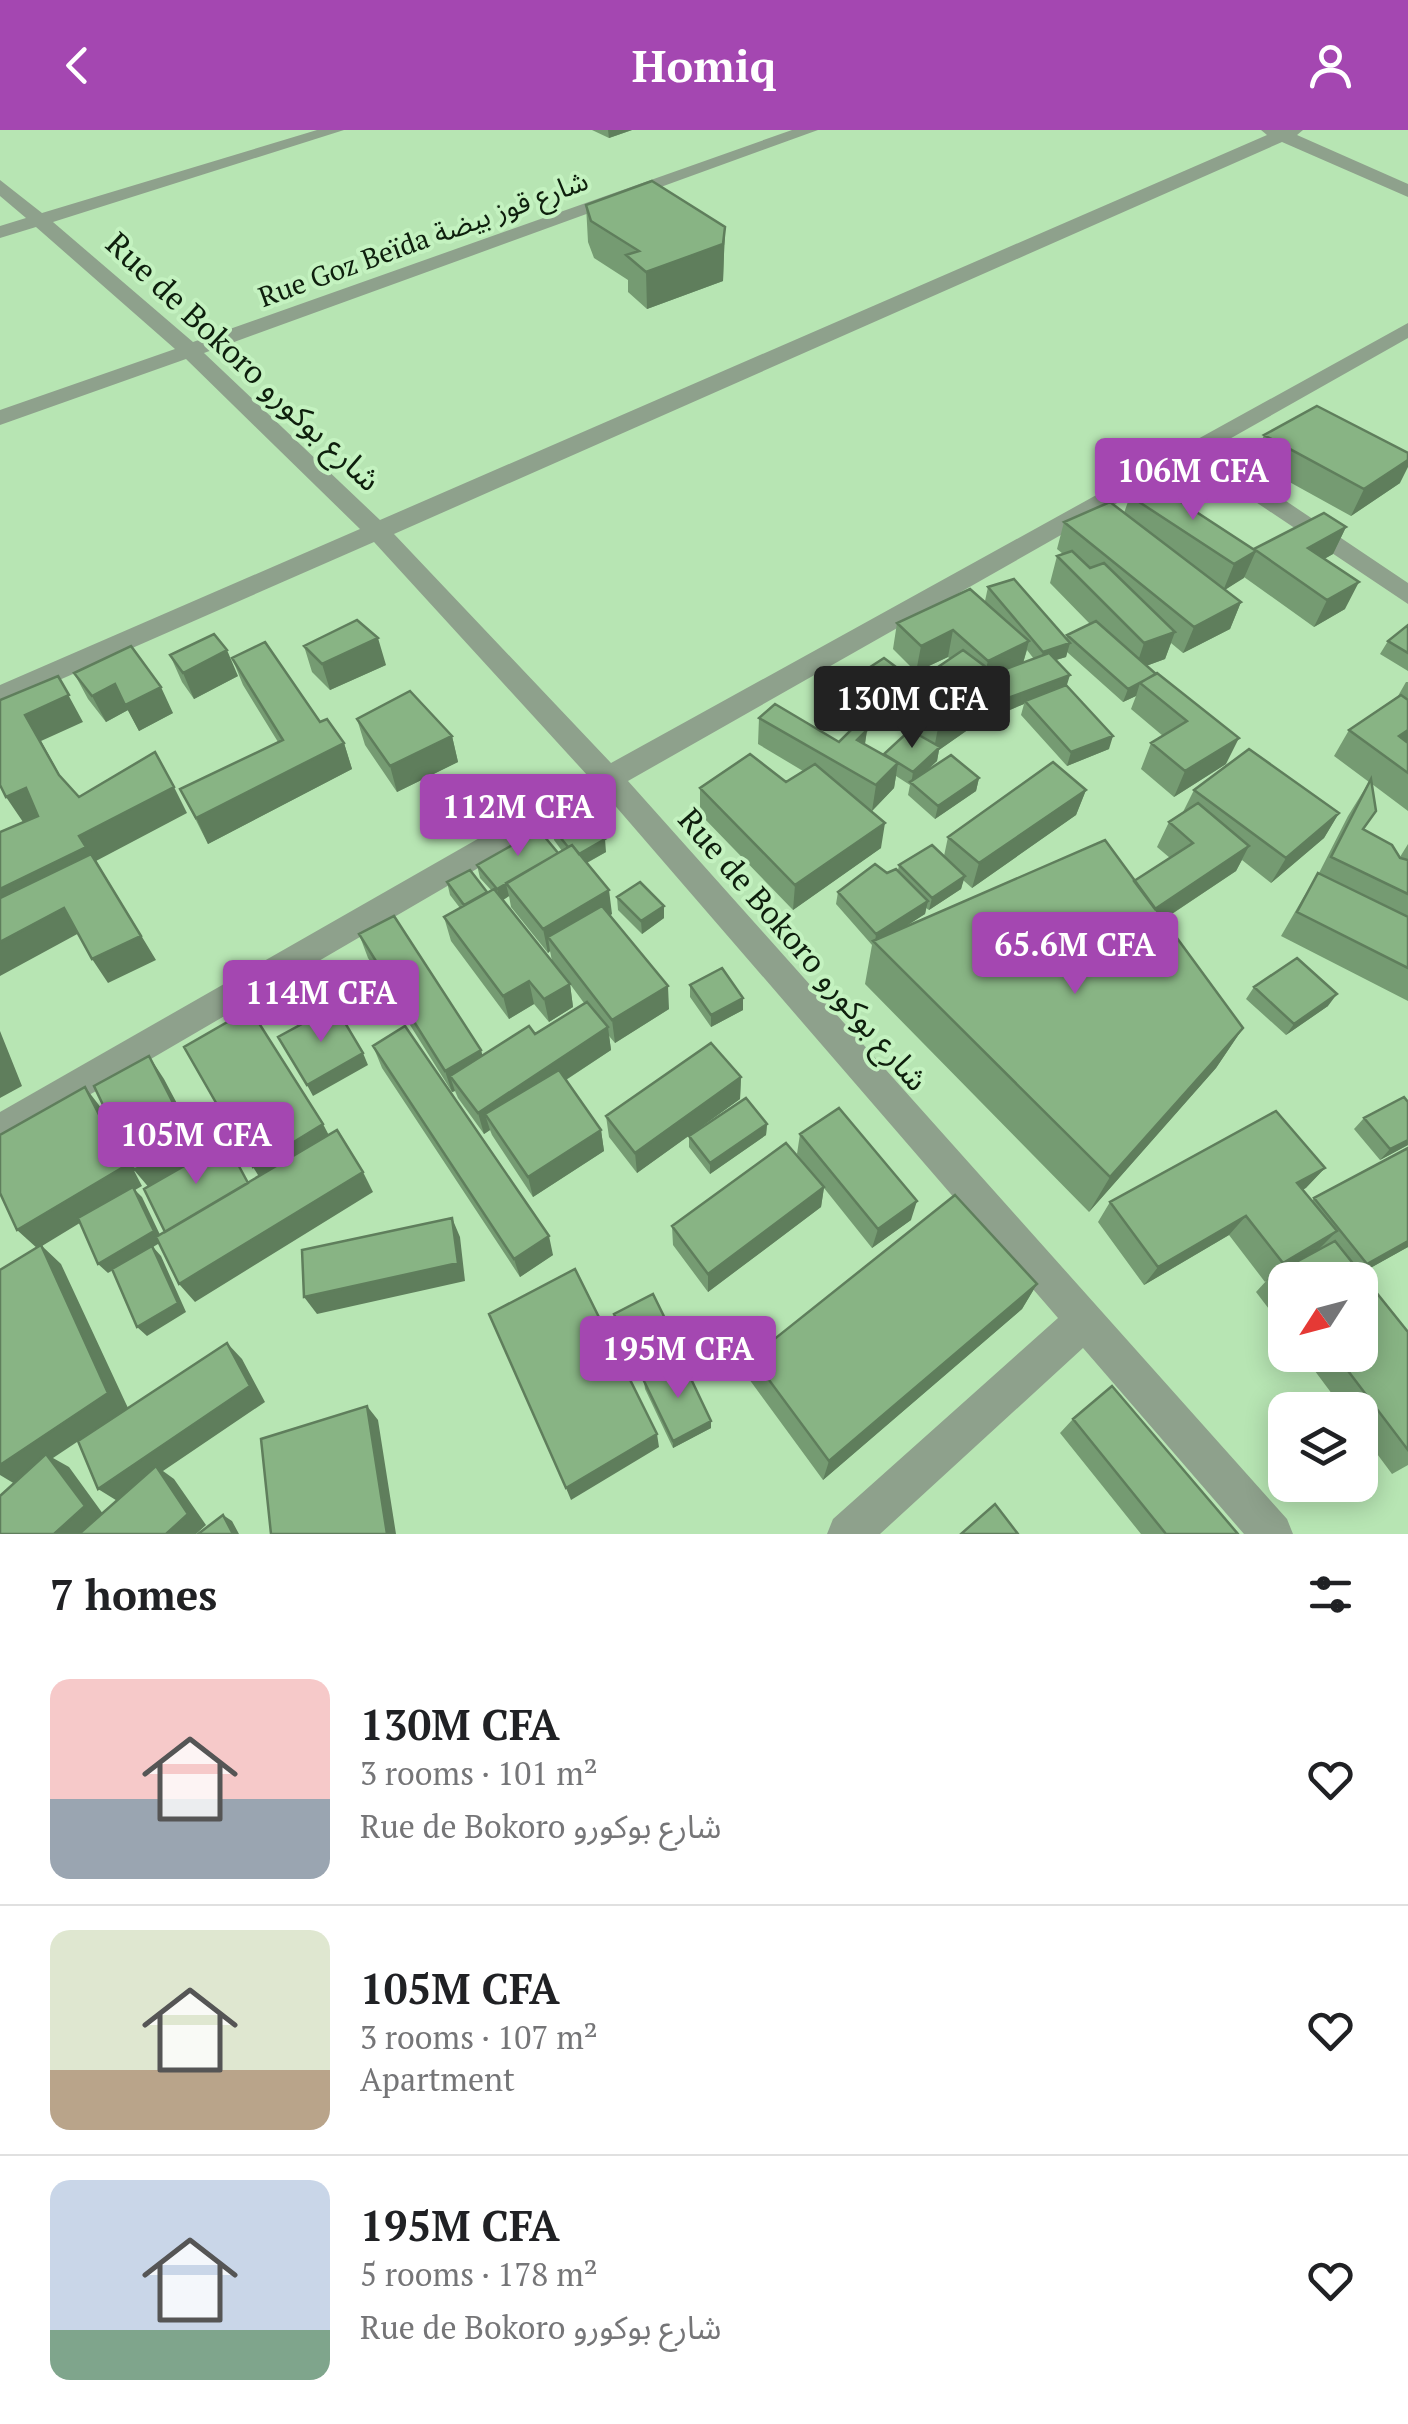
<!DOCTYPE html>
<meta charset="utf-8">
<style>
:root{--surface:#fff;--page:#f6f6f6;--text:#202124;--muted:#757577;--line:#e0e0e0;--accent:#a447b1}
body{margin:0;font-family:"PT Serif","Noto Sans Arabic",serif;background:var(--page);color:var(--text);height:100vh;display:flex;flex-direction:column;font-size:38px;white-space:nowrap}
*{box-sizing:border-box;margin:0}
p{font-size:32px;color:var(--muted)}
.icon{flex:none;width:55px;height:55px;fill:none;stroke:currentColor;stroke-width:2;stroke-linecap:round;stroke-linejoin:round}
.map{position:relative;height:1404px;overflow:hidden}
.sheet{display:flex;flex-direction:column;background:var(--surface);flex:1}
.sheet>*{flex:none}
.needle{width:65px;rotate:234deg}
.controls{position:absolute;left:1268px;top:1132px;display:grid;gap:20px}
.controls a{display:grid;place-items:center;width:110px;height:110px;border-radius:20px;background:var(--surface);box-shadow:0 5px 25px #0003;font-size:50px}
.price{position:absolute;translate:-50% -85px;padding:0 22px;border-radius:10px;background:var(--accent);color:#fff;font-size:32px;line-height:65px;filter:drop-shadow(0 2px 5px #0008)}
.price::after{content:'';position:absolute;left:50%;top:60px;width:30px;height:22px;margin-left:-15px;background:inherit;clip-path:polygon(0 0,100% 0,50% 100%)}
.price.current{background:#222;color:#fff}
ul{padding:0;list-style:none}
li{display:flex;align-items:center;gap:30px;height:250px;padding:0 50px}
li+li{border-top:2px solid var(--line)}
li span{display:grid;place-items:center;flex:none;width:280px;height:200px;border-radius:20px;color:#555}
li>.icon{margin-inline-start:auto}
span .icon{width:120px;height:120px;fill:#fffc;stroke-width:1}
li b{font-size:42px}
h2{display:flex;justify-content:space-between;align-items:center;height:120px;padding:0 50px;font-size:42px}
header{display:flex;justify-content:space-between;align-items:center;height:130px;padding:0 50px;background:var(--accent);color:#fff;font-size:45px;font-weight:600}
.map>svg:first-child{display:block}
</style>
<header><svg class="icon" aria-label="back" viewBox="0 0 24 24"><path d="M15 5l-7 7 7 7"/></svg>Homiq<svg class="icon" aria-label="person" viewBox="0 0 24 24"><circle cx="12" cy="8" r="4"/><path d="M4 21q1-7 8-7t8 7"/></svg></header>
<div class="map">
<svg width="1408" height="1404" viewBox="0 0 1408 1404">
<rect width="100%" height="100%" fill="#b7e5b3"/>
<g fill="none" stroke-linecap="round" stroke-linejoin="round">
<path fill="#8ea18c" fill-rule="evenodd" d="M 317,0 L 344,0 L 53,92 L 193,212 L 792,0 L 818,0 L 204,223 L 380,390 L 1267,5 L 1261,0 L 1303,0 L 1297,5 L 1408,54 L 1408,67 L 1282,12 L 394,404 L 611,633 L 1408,193 L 1408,208 L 1210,320 L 1408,453 L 1408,474 L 1193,330 L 628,651 L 1287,1389 L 1293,1404 L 1244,1404 L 1083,1218 L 880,1404 L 827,1404 L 833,1389 L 1058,1188 L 605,664 L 0,1017 L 0,982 L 588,646 L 374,412 L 0,576 L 0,555 L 360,399 L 186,229 L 0,295 L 0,280 L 175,219 L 36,97 L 0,108 L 0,96 L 26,88 L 0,66 L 0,50 L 42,83 Z"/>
</g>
<path fill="#759b72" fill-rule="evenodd" d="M 592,0 L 632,0 L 609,8 Z
M 586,75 L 725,97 L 723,151 L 647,179 L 628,162 L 628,150 L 594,128 L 588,112 Z
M 1264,305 L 1400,353 L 1351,386 L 1253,332 Z
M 1130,366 L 1253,419 L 1346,397 L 1333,424 L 1324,429 L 1345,479 L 1314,497 L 1244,447 L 1225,460 L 1241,472 L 1230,499 L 1183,523 L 1171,513 L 1165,529 L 1146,536 L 1226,634 L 1174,667 L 1141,639 L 1151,613 L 1163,606 L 1131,579 L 1136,566 L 1123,572 L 1067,522 L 1066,527 L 1056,530 L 1067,556 L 1109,619 L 1067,636 L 1021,585 L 1024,574 L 1005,582 L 1000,576 L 999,578 L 939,620 L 937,631 L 923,644 L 979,648 L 976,661 L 935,689 L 908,665 L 910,655 L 896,646 L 894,658 L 872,681 L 881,718 L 793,780 L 700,684 L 700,658 L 786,652 L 803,641 L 758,614 L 759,588 L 839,612 L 867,600 L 865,614 L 884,625 L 906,603 L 860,567 L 864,541 L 916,552 L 950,529 L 948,527 L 916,542 L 893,519 L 897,493 L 985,471 L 988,457 L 1066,509 L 1067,505 L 1090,494 L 1050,453 L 1057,426 L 1063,424 L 1057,419 L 1064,392 L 1124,383 ZM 1027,520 L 1034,529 L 1023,533 Z
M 1408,495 L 1408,541 L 1380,524 L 1388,511 Z
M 304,516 L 386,535 L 330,560 L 312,542 Z
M 170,525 L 238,546 L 194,569 L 182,552 Z
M 232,528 L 320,592 L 344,613 L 352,639 L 208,714 L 180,659 L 278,612 L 243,555 Z
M 74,543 L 173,583 L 139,601 L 128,580 L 106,592 L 88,569 Z
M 1406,552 L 1408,552 L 1408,681 L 1372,654 L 1376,681 L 1364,699 L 1400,727 L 1408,714 L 1408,871 L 1281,806 L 1303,768 L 1319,743 L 1348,686 L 1369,652 L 1334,626 L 1349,600 L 1398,566 Z
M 357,589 L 452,606 L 458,632 L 397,662 L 365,615 Z
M 1086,660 L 1076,685 L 972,758 L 963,750 L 961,759 L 929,780 L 926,778 L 925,784 L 902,798 L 1134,751 L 1170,728 L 1157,717 L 1169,692 L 1183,682 L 1194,660 L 1339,683 L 1324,708 L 1271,753 L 1242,730 L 1236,741 L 1163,790 L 1243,898 L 1216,938 L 1089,1082 L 865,854 L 872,815 L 836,774 L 838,762 L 887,743 L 898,740 L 899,735 L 944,726 L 948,707 Z
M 552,697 L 606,722 L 587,733 L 612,784 L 610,785 L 669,879 L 615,913 L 609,906 L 611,920 L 566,950 L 601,1000 L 604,1021 L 533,1067 L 492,1005 L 490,1000 L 484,1004 L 458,968 L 455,961 L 452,962 L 368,828 L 359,804 L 481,920 L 482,926 L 535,904 L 584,873 L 570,854 L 573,877 L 549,892 L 534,874 L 509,889 L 451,811 L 444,787 L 460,778 L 450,765 L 447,752 L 487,762 L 491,760 L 480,748 L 477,735 L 558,723 L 562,721 L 554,710 ZM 509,766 L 511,777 L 548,823 L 550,821 L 552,831 L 503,770 Z
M 617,767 L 664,788 L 642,804 L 618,780 Z
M 690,855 L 743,868 L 743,880 L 711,897 L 690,867 Z
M 1254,857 L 1328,876 L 1286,905 L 1246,869 Z
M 373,916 L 553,1125 L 520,1147 L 382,938 Z
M 741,947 L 740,969 L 637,1043 L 609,1007 L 606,986 Z
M 1408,972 L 1408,1015 L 1380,1030 L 1354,999 L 1364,988 Z
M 767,994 L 766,1005 L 710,1044 L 689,1017 L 689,1006 Z
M 800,1004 L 911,1090 L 872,1118 L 824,1058 L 821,1077 L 708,1162 L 673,1115 L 672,1096 L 817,1049 L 797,1024 Z
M 1325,1038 L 1303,1060 L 1312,1071 L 1314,1068 L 1408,1117 L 1361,1143 L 1408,1202 L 1408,1335 L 1392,1344 L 1360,1301 L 1360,1280 L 1344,1280 L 1303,1225 L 1360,1225 L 1285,1150 L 1285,1200 L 1256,1162 L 1267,1150 L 1265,1152 L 1229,1105 L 1144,1155 L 1098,1092 L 1110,1072 Z
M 1037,1154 L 1022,1179 L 823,1350 L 749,1249 L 752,1227 Z
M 614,1184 L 679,1217 L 679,1225 L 641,1246 L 615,1193 Z
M 644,1251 L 711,1298 L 673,1318 L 645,1259 Z
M 1073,1289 L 1238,1404 L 1141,1404 L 1060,1303 Z"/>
<path fill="#5f7e5c" d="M 608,0 L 632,0 L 609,8 Z
M 725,97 L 723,151 L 647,179 L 646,142 Z
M 1408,330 L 1408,337 L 1400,353 L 1351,386 L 1364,359 Z
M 1346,397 L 1333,424 L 1296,445 L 1308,418 Z
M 1256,421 L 1244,448 L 1223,461 L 1234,434 Z
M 1359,452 L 1345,479 L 1314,497 L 1327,470 Z
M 1241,472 L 1230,499 L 1183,523 L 1194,497 Z
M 953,500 L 948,527 L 916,542 L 921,516 Z
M 1175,502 L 1165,529 L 1135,540 L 1144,513 Z
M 378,508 L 386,535 L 330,560 L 322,534 Z
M 1029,511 L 1022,537 L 981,557 L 988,531 Z
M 1070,513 L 1066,527 L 1039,535 L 1043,522 Z
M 227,520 L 238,546 L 194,569 L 183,543 Z
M 1070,545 L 1066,558 L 1025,571 L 1024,574 L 1005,582 L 1008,568 Z
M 1157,545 L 1140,553 L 1136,566 L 1123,572 L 1128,559 Z
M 58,546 L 83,592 L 41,611 L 74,671 L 25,585 Z
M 1006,552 L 999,578 L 939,620 L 937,631 L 911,655 L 913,642 L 933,624 L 938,598 Z
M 115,554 L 128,580 L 106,592 L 92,566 Z
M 161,557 L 173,583 L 139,601 L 125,575 Z
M 867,600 L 863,626 L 857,610 Z
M 1408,600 L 1408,615 L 1399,606 Z
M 452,606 L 458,632 L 397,662 L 390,636 Z
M 1113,606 L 1109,619 L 1067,636 L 1071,622 Z
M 1239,608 L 1226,634 L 1174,667 L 1185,641 Z
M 344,613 L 352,639 L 208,714 L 196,688 Z
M 898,633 L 894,658 L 872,681 L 876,655 Z
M 979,648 L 976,661 L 935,689 L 938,676 Z
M 174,657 L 187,683 L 96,731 L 156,830 L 108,853 L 92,829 L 96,731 L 0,792 L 0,759 L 79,706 Z
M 26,658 L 43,684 L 23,692 L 6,667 Z
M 1086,660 L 1076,685 L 972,758 L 979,733 Z
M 1339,683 L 1324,708 L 1271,753 L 1286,728 Z
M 885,693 L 881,718 L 793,780 L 795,755 Z
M 605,709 L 606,722 L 577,738 L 575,726 Z
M 1249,716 L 1236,741 L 1140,805 L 1152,781 Z
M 965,746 L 961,759 L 929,780 L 932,768 Z
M 506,754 L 509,766 L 500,772 L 497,759 Z
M 609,760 L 612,784 L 556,818 L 548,807 L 550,821 L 548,823 L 543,799 Z
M 928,771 L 925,784 L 877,815 L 875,813 L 876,804 Z
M 664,776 L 664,788 L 642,804 L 641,791 Z
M 64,778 L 81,802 L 0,846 L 0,812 Z
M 529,851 L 534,874 L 509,889 L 503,866 Z
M 570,854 L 573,877 L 549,892 L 544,869 Z
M 668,856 L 669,879 L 615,913 L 612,890 Z
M 1337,864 L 1328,876 L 1286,905 L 1294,894 Z
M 743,868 L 743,880 L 711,897 L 711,885 Z
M 608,897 L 611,920 L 494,997 L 485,984 L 490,1000 L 484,1004 L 478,983 Z
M 1243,898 L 1216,938 L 1089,1082 L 1110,1047 Z
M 0,901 L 22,956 L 0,968 Z
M 481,920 L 487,943 L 450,946 L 455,961 L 452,962 L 445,941 Z
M 363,923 L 368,935 L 313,966 L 307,955 Z
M 149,926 L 164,949 L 206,1028 L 151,1060 L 134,1040 Z
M 741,947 L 740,969 L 637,1043 L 635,1023 Z
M 85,957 L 102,979 L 142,1056 L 135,1060 L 142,1067 L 163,1111 L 153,1117 L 161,1126 L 186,1182 L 147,1206 L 137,1197 L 153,1117 L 108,1143 L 98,1134 L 134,1060 L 42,1116 L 61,1134 L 128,1278 L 53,1328 L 69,1337 L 106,1388 L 89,1404 L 54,1404 L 15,1354 L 0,1345 L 0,1335 L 38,1119 L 17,1100 Z
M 323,994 L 334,1015 L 266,1058 L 253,1037 Z
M 767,994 L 766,1005 L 710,1044 L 710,1033 Z
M 601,1000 L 604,1021 L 533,1067 L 528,1047 Z
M 1408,1010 L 1408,1015 L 1380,1030 L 1390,1019 Z
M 1325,1038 L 1306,1058 L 1280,1073 L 1297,1053 Z
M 363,1042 L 373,1062 L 195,1172 L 179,1154 Z
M 824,1057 L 821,1077 L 708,1162 L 708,1144 Z
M 917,1071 L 911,1090 L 872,1118 L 878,1099 Z
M 1246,1086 L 1229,1105 L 1144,1155 L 1158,1137 Z
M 452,1088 L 460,1107 L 465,1151 L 317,1184 L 304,1167 Z
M 1337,1101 L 1318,1120 L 1274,1144 L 1265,1152 L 1283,1133 Z
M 549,1106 L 553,1125 L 520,1147 L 514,1129 Z
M 1408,1111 L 1408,1117 L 1349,1150 L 1367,1134 Z
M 1037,1154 L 1022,1179 L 823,1350 L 829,1331 Z
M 227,1213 L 242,1229 L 265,1272 L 163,1341 L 174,1349 L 206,1395 L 196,1404 L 166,1404 L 119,1372 L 98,1359 Z
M 679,1217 L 679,1225 L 641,1246 L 640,1238 Z
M 367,1276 L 378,1290 L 396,1404 L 387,1404 Z
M 711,1291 L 711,1298 L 673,1318 L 673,1311 Z
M 657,1304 L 659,1317 L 571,1370 L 566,1358 Z
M 223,1385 L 232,1391 L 239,1404 L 233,1404 Z"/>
<path fill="#88b484" stroke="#5f7e5c" stroke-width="2.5" d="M 652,51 L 725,97 L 723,114 L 646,142 L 626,125 L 639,121 L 591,91 L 586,75 Z
M 1317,276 L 1408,323 L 1408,330 L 1364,359 L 1264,305 Z
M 1152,353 L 1256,421 L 1234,434 L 1130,366 Z
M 1110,372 L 1241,472 L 1194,497 L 1064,392 Z
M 1324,383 L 1346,397 L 1308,418 L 1359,452 L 1327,470 L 1254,419 Z
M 1072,421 L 1090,438 L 1104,433 L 1175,502 L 1144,513 L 1057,426 Z
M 1014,449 L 1070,513 L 1043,522 L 988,457 Z
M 970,459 L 1029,511 L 988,531 L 953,500 L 921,516 L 897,493 Z
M 357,490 L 378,508 L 322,534 L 304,516 Z
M 1096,491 L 1156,544 L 1128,559 L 1067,505 Z
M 1408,495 L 1408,523 L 1388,511 Z
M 214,504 L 227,520 L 183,543 L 170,525 Z
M 265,512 L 320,592 L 327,589 L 344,613 L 196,688 L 180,659 L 283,610 L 232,528 Z
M 131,516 L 161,557 L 125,575 L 115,554 L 92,566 L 74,543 Z
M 963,520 L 1006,552 L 938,598 L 864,541 L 884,528 L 916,552 Z
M 1049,523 L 1070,545 L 1008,568 L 1004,562 L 1006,552 L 995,543 Z
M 1157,543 L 1239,608 L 1185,641 L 1151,613 L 1187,591 L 1140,553 Z
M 58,546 L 69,565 L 25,585 L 59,645 L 79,667 L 155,622 L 174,657 L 79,706 L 86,717 L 0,759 L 0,702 L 38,686 L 26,658 L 6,667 L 0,655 L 0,570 Z
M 1066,555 L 1113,606 L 1071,622 L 1025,571 Z
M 410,561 L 452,606 L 390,636 L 357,589 Z
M 1401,565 L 1408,570 L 1408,600 L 1399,606 L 1408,613 L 1408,643 L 1349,600 Z
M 775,574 L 839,612 L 857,594 L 867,600 L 857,610 L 898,633 L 876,655 L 759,588 Z
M 910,600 L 940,617 L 913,642 L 884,624 Z
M 1249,619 L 1339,683 L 1286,728 L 1194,660 Z
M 750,624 L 786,652 L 815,634 L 885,693 L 795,755 L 700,658 Z
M 951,625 L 979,648 L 938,676 L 910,652 Z
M 1053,632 L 1086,660 L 979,733 L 948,707 Z
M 1371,649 L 1376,681 L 1363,699 L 1392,715 L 1400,728 L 1408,730 L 1408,764 L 1331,727 Z
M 1198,673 L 1249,716 L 1155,779 L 1134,751 L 1193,713 L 1169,692 Z
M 581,681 L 605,709 L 579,724 L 572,715 L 568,717 L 552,697 Z
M 539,700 L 558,723 L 497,759 L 477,735 Z
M 1105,710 L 1243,898 L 1110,1047 L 873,811 Z
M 572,715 L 609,760 L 543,799 L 506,753 Z
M 932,715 L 965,746 L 932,768 L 899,735 Z
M 91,724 L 141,806 L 92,829 L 64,778 L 0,812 L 0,768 Z
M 875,734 L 887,743 L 896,739 L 928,771 L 876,804 L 838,762 Z
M 470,740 L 487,762 L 464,775 L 447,752 Z
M 1318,743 L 1408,787 L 1408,838 L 1297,782 Z
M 640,752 L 664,776 L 641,791 L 617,767 Z
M 494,759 L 570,854 L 544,869 L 529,851 L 503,866 L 444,787 Z
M 602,776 L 668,856 L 612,890 L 548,807 Z
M 394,786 L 481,920 L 445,941 L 359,804 Z
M 1297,828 L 1337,864 L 1294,894 L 1254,857 Z
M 722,838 L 743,868 L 711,885 L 690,855 Z
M 587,872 L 608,897 L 478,983 L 450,946 L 529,896 L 535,904 Z
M 335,876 L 363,923 L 307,955 L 278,907 Z
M 250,879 L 323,994 L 253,1037 L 184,917 Z
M 405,896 L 549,1106 L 514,1129 L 373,916 Z
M 711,913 L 741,947 L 635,1023 L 606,986 Z
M 149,926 L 191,1008 L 134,1040 L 94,956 Z
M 559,940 L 601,1000 L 528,1047 L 485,984 Z
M 85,957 L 125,1036 L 17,1100 L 0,1063 L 0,1005 Z
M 1404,967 L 1408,972 L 1408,1010 L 1390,1019 L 1364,988 Z
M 746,968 L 767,994 L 710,1033 L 689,1006 Z
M 839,978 L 917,1071 L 878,1099 L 800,1004 Z
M 1276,981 L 1325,1038 L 1297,1053 L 1337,1101 L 1283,1133 L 1246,1086 L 1158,1137 L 1110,1072 Z
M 337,1000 L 363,1042 L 179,1154 L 156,1107 Z
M 226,1012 L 248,1053 L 165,1102 L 144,1059 Z
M 786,1013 L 824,1057 L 708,1144 L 672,1096 Z
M 1408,1018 L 1408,1111 L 1367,1134 L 1314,1068 Z
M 133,1057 L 154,1101 L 98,1134 L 78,1088 Z
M 955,1065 L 1037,1154 L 829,1331 L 752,1227 Z
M 452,1088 L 458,1133 L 304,1167 L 302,1120 Z
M 1335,1111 L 1408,1202 L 1408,1320 L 1336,1225 L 1360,1225 L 1360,1150 L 1285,1150 L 1285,1158 L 1274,1144 Z
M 41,1115 L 108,1263 L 0,1335 L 0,1140 Z
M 152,1116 L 178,1173 L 137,1197 L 112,1139 Z
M 575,1139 L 657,1304 L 566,1358 L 489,1184 Z
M 653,1164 L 679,1217 L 640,1238 L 614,1184 Z
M 227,1213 L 250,1256 L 98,1359 L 78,1311 Z
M 682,1230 L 711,1291 L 673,1311 L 644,1251 Z
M 1112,1256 L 1238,1404 L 1166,1404 L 1073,1289 Z
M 367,1276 L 387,1404 L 271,1404 L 261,1309 Z
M 46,1324 L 85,1376 L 54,1404 L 0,1404 L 0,1366 Z
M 156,1336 L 188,1384 L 166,1404 L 79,1404 Z
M 995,1374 L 1018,1404 L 961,1404 Z
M 223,1385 L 233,1404 L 198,1404 Z"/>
<g text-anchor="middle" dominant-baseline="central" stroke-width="8" stroke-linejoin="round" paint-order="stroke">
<g font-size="28" fill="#0e1f0d" stroke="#c4f2c0">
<text transform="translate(423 108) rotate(-20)">Rue Goz Beïda شارع قوز بيضة</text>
</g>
<g font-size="32" fill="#0e1f0d" stroke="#c4f2c0">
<text transform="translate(244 231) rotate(43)">Rue de Bokoro شارع بوكورو</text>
<text transform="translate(804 819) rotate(49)">Rue de Bokoro شارع بوكورو</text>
</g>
</g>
</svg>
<div class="controls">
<a><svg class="needle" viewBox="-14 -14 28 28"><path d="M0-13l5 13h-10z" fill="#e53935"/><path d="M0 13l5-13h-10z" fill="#757577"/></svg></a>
<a><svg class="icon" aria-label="layers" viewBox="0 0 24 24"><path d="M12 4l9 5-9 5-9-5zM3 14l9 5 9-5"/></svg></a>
</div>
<b class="price" style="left:1193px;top:393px">106M CFA</b>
<b class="price current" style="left:912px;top:621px">130M CFA</b>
<b class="price" style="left:518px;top:729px">112M CFA</b>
<b class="price" style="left:1075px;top:867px">65.6M CFA</b>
<b class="price" style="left:321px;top:915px">114M CFA</b>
<b class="price" style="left:196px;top:1057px">105M CFA</b>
<b class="price" style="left:678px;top:1271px">195M CFA</b>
</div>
<section class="sheet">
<h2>7 homes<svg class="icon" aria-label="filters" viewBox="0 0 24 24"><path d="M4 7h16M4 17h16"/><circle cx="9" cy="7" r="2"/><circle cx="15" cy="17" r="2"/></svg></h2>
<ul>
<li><span style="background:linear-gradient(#f6c9c9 60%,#9aa5b1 0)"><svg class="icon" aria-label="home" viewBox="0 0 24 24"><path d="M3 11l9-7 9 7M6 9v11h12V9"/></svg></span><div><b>130M CFA</b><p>3 rooms · 101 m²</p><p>Rue de Bokoro شارع بوكورو</p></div><svg class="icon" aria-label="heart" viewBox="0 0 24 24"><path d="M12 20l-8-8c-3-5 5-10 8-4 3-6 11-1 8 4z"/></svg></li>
<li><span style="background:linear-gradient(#dfe7d0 70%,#b9a48a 0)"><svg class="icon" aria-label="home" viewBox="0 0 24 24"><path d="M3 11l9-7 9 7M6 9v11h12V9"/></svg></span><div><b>105M CFA</b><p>3 rooms · 107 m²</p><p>Apartment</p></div><svg class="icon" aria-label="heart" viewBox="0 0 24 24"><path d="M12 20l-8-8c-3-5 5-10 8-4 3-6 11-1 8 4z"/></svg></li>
<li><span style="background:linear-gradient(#c9d6e8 75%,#7fa58c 0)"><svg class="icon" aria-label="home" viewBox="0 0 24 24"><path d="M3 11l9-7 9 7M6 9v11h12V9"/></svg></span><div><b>195M CFA</b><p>5 rooms · 178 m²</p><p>Rue de Bokoro شارع بوكورو</p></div><svg class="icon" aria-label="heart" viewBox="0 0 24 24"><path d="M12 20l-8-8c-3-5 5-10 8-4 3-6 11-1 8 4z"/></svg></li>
</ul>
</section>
